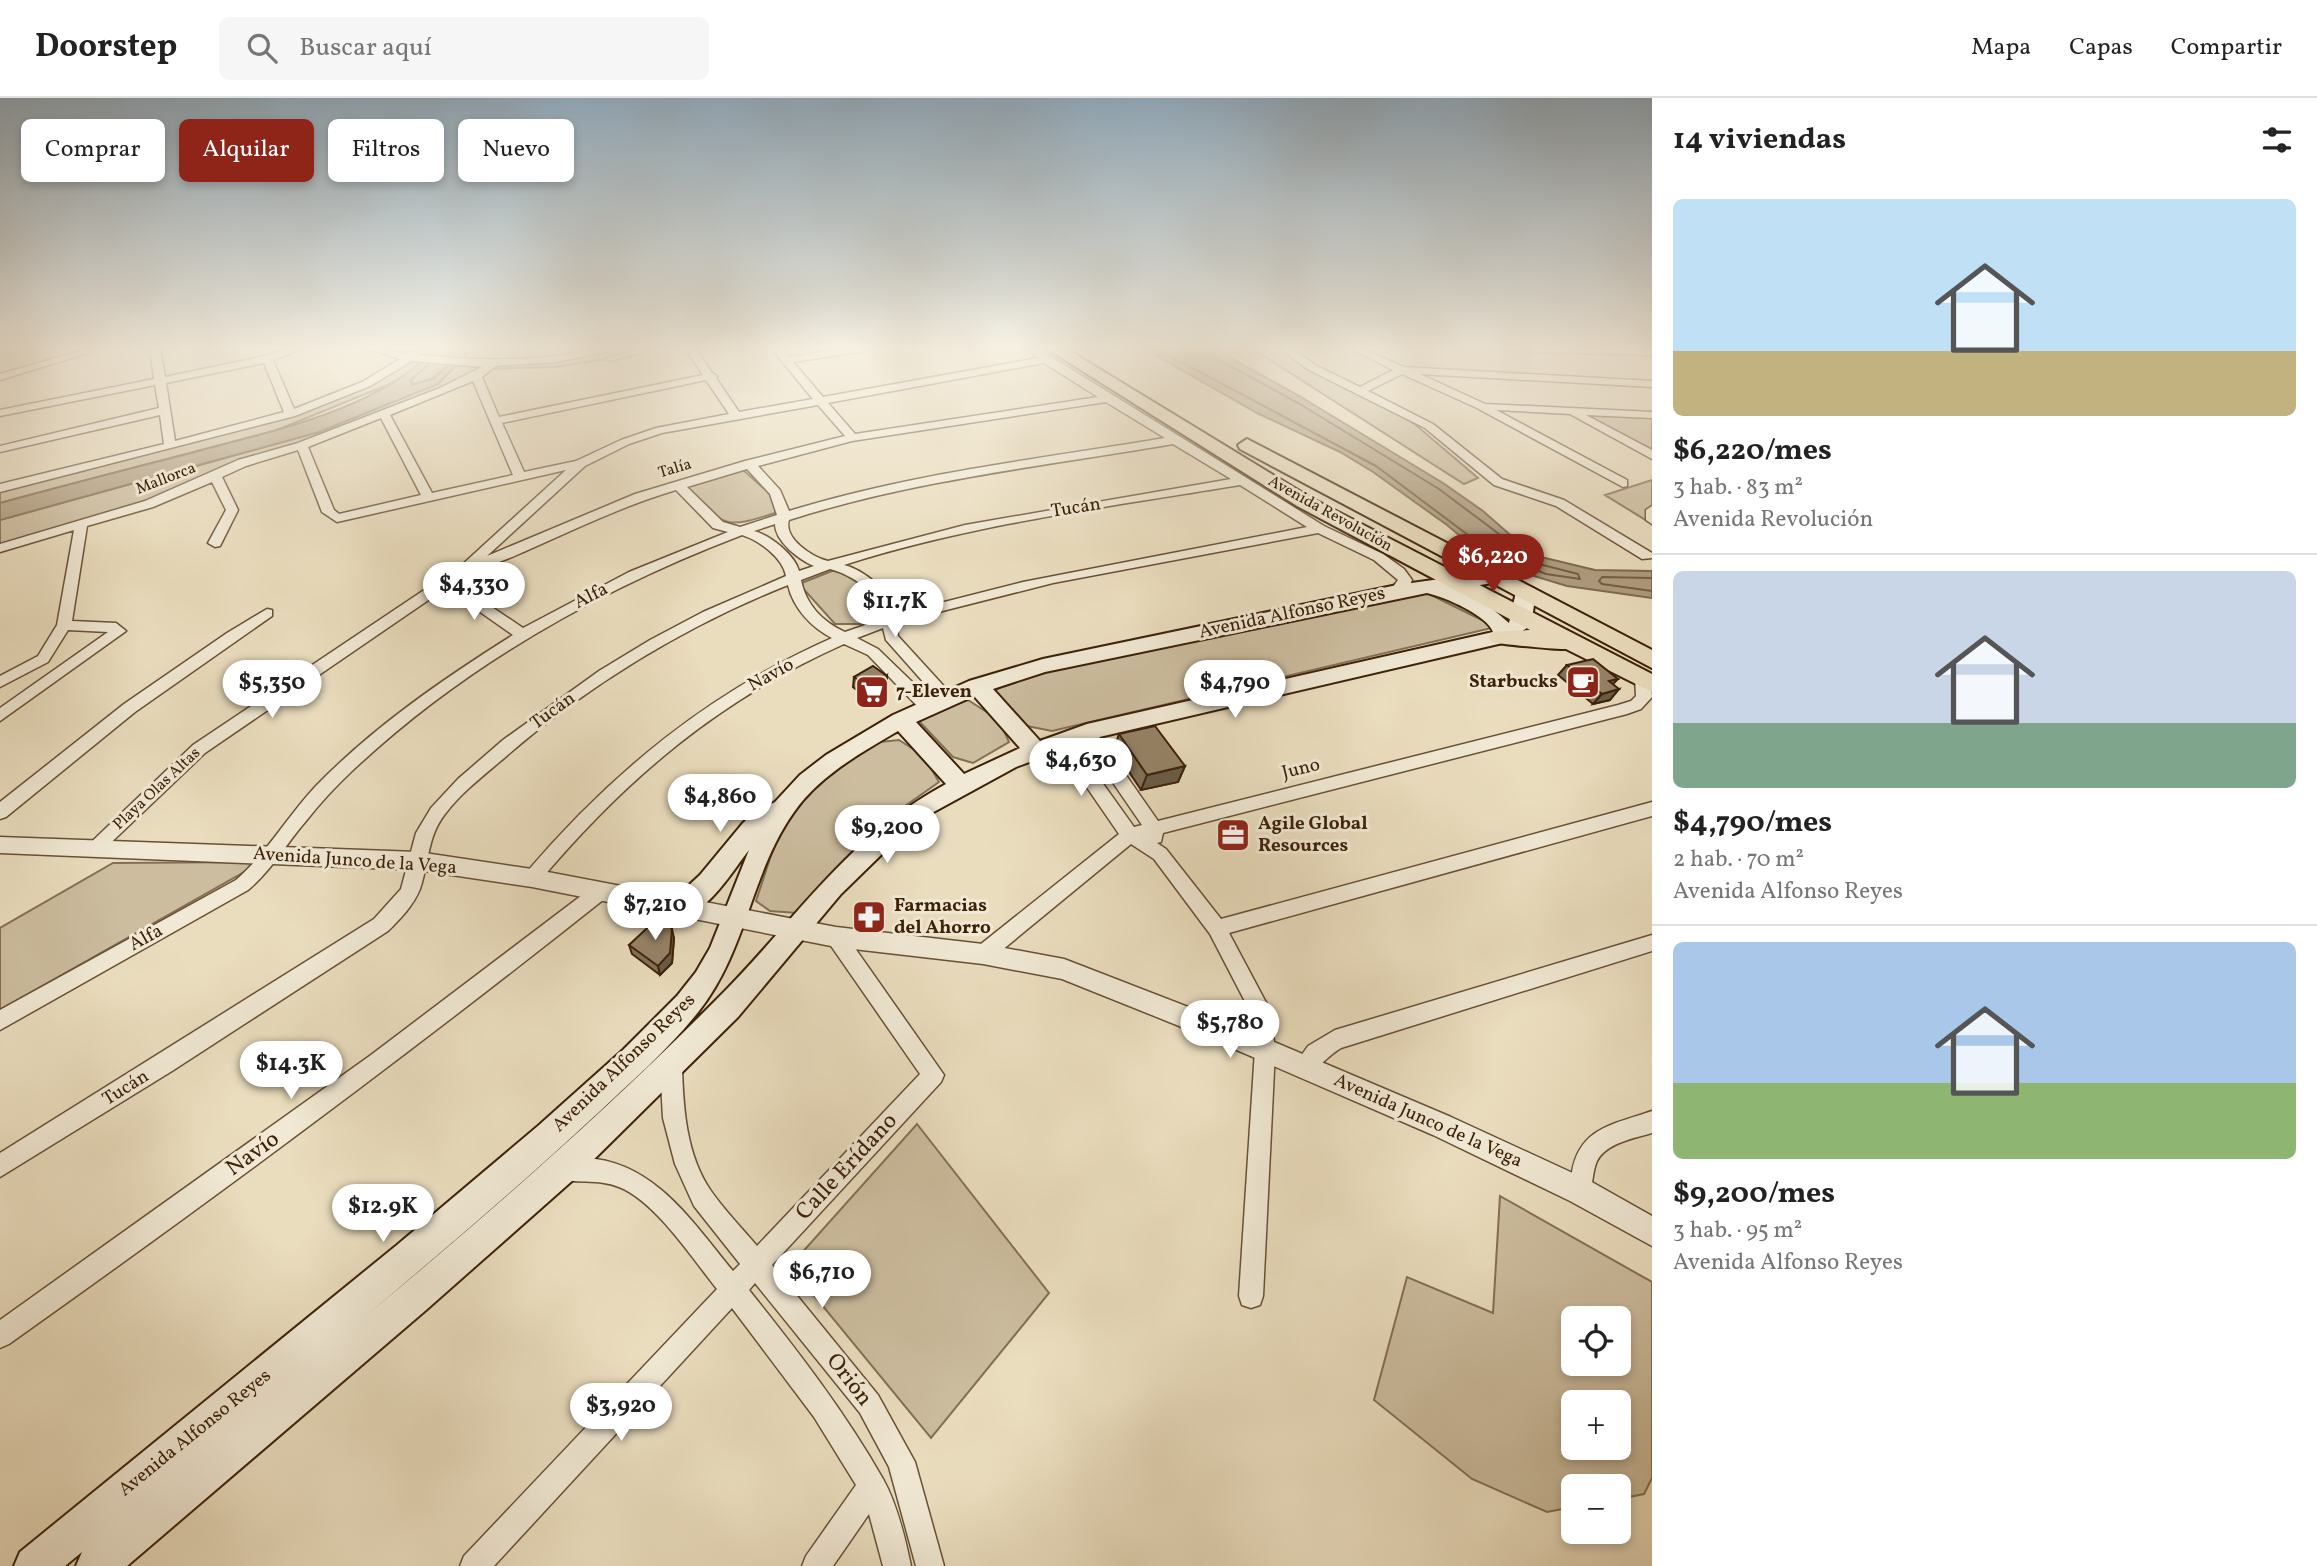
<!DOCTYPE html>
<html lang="es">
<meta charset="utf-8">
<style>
:root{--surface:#fff;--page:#f6f6f6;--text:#222;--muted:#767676;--line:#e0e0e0;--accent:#8f2418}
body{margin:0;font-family:Vollkorn,serif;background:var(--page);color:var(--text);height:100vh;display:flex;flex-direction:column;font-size:26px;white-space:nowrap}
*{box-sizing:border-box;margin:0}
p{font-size:23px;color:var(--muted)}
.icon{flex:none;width:38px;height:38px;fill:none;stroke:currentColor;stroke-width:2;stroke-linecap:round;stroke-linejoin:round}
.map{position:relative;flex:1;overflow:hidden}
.drawer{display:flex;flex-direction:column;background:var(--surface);width:665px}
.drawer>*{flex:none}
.hud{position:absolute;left:21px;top:21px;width:665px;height:63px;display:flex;gap:14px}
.tools{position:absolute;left:1561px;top:1208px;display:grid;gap:14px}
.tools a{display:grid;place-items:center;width:70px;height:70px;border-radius:10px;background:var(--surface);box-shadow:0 4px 10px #0003;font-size:35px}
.price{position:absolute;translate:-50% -60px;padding:0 16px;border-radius:24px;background:#fff;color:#222;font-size:23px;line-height:46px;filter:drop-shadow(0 2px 4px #0008)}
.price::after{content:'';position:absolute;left:50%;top:42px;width:21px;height:16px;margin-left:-10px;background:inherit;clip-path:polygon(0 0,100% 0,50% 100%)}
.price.current{background:var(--accent);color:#fff}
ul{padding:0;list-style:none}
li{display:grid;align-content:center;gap:14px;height:371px;padding:0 21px}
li+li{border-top:2px solid var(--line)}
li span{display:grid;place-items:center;height:217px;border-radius:10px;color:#555}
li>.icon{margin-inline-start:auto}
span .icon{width:126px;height:126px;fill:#fffc;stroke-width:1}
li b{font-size:30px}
h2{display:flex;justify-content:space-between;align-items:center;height:84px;padding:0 21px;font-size:30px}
.chip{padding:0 24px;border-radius:10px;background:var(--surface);box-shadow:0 4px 10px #0003;font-size:24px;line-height:63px}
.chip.current{background:var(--accent);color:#fff}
header{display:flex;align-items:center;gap:42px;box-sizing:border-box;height:98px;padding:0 35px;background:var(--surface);border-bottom:2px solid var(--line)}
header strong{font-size:33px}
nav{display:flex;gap:38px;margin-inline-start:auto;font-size:24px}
.search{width:490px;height:63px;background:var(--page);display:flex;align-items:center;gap:18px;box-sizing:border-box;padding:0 24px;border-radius:10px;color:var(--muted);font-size:26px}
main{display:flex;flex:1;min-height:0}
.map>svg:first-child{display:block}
</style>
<header>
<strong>Doorstep</strong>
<div class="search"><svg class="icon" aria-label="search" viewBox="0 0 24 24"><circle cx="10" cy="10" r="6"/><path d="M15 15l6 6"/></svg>Buscar aquí</div>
<nav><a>Mapa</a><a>Capas</a><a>Compartir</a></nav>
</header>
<main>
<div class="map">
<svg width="1652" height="1468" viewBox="0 0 1652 1468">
<rect width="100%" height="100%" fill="#eaddbe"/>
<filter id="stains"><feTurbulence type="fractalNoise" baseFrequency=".00286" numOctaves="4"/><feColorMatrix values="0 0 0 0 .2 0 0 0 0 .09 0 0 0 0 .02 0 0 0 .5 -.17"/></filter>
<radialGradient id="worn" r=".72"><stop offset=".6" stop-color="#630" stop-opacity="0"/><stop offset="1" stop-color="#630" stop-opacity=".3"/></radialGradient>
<path fill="#ccbd9f" stroke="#846f54" stroke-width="2" fill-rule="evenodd" d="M 371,250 L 435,250 L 418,269 L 390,286 L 277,332 L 0,405 L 0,391 L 337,300 L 409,260 Z
M 621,250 L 651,250 L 626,258 L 556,269 L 486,271 L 384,316 L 254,361 L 196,387 L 0,450 L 0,422 L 319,334 L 438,286 L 460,264 L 486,271 L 493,265 L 589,257 Z
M 1251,250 L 1281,250 L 1300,264 L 1410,322 L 1478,380 L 1464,386 Z
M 1576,314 L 1652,319 L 1652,354 Z
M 742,371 L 778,403 L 775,415 C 719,433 725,427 685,387 Z
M 1652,382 L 1652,426 L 1605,397 Z
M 842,469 L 882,510 L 864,526 L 835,526 L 799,486 Z
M 1419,491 L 1496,529 L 1052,633 L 1027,628 L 992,596 L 1015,576 Z
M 968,602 L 999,622 L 1009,644 L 973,665 L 953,659 L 917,621 Z
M 899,642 L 924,658 L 939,684 L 881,725 L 797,815 L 770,813 L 756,803 L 785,715 L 860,646 Z
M 262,764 L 0,912 L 0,830 L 113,765 Z
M 917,1026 L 1049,1195 L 931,1340 L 790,1168 Z
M 1500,1098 L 1652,1184 L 1652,1380 L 1644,1396 L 1619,1401 L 1619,1388 L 1573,1388 L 1573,1409 L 1547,1414 L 1472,1381 L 1374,1302 L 1407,1179 L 1493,1215 ZM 1573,1220 L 1619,1220 L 1619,1265 L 1573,1265 ZM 1573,1304 L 1619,1304 L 1619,1349 L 1573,1349 Z"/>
<path fill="#af9d80" stroke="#816b50" stroke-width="2" d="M 435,250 L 472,250 L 438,286 L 319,334 L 0,422 L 0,405 C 62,388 124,372 187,356 C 264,335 381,312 435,250 Z
M 1143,250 L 1213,250 L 1301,299 L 1443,385 L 1483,413 L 1524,449 L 1541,459 L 1595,472 L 1652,473 L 1652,500 L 1567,488 L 1514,472 L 1484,458 L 1447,427 L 1373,374 L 1340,354 L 1257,315 Z"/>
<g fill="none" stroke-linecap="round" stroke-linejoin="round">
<path stroke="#765f44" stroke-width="2" d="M 1155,250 L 1376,368 L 1488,452 L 1546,476 L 1580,481 L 1578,476 L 1539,466 L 1439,391 L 1298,305 L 1214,259 L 1210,250
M 429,266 L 411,282 L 412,287 L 434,280 L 447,268
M 1652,480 L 1602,479 L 1599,483 L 1602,486 L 1652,493"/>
<g stroke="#685036" stroke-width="3">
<path id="minor" d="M 90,250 L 104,250 L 0,282 L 0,276 Z
M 150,250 L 160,250 L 165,279 L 265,258 L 290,250 L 304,250 L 273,262 L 294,311 L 362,284 L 400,261 L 366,250 C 383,250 400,259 415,253 L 419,257 C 465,262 510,263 556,258 C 579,255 602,248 626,250 L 556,264 L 496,268 L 482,279 L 499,319 L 703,277 L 685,250 L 695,250 L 712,275 L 717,278 L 716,280 L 739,314 L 813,301 L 771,250 L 781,250 L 789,259 L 847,250 L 869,250 L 864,253 L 793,264 L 823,299 L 1038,260 L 1026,250 L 1037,250 L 1324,428 L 1383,456 L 1404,471 L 1412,482 C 1409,492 1403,499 1392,496 L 1390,493 L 1398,482 L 1374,462 L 1318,435 L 1053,485 L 907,522 L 897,525 L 898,538 L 951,596 L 954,600 L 951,604 L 941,604 L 886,542 L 883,530 L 857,540 L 878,551 L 933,604 L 935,608 L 933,612 L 921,612 L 868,557 L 844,546 C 719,602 626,680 538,785 L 532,787 L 526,785 L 523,780 L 526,775 C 612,674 710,594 832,540 C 812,530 793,510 788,487 C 685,528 586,588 503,661 C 483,678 461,695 445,716 C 427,739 429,765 420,791 C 413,808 401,820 388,833 L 172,973 L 0,1079 L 0,1055 L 374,821 L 401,791 L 416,735 L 431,710 L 458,681 L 503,642 L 599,573 L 650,542 L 703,514 L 786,478 C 783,460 759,442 742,437 C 600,491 464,568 353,672 C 336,688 320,705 306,723 C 286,746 272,772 248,792 L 0,932 L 0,912 L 236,782 C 267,755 287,719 315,689 C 373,629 443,581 513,537 L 446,490 L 205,655 L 98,757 L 86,757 L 83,752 L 193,647 L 463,466 L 566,372 L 337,424 L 322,414 L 298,352 L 246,368 L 222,379 L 238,412 L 220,448 L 215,449 L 208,445 L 226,412 L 212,384 L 153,409 L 87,428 L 72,523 L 116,525 L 126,533 L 0,623 L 0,610 L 108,534 L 68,532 L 48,564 L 0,589 L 0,578 L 38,558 L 57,527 L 74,432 L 0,454 L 0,446 L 145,403 L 238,362 L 298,345 L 440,290 L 482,269 L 412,263 L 370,288 L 295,318 L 0,394 L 0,386 L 164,346 L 160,317 L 0,354 L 0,348 L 159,310 L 155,287 L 0,318 L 0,312 L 154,281 ZM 264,265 L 284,314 L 175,343 L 166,285 ZM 1044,265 L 1098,299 L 855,336 L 828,305 ZM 706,282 L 729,316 L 656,330 L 621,342 L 576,363 L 524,374 L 502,325 ZM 473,283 L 513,377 L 432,395 L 390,317 ZM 1106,304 L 1165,340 C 1040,361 911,375 789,413 L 780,392 L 758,368 L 852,343 ZM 818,307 L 845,338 L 745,363 L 635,396 L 487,458 L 585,368 L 629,346 L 662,335 ZM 381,320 L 421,397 L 339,416 L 334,412 L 308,349 ZM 1173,346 L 1231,381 L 965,427 L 828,463 C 812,459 783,440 789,422 C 913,382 1045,368 1173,346 ZM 747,371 L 770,396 L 777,417 L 740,429 L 723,424 L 687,389 ZM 1240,387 L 1307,429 L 1023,484 L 897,516 C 895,496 862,471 844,467 C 973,426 1107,409 1240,387 ZM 676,392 L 713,430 L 728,434 L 629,474 L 523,530 L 455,484 C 476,470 497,466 519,456 C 571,433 622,408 676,392 ZM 775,426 C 775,443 799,462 814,468 L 799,473 C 795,457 770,437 754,433 ZM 830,471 C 852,477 881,495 883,521 L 845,534 C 823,524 806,507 801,482 Z
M 641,250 L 656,250 L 611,263 L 606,260 Z
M 1279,250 L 1290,250 L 1317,268 L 1360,289 L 1393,272 L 1349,250 L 1361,250 L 1404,269 L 1652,283 L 1652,289 L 1420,276 L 1485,306 L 1652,314 L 1652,320 L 1586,317 L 1652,352 L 1652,361 L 1570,316 L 1496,312 L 1627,382 L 1627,388 L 1623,389 L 1477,310 L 1402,276 L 1368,293 L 1433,326 L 1502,381 L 1564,402 L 1652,455 L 1652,460 L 1642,461 L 1556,408 L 1494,387 L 1425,330 L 1309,272 Z
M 1499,250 L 1652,251 L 1652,257 L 1504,253 Z
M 1652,408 L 1652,426 L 1646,422 L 1646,412 Z
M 267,511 L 272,512 L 272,518 L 135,614 L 6,719 L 0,721 L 0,704 L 124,606 L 227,535 Z
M 1643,576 L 1651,581 L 1652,599 L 1641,611 L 1627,616 L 1163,735 L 1161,744 L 1157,745 L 1166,751 L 1221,821 L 1652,704 L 1652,718 L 1229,835 L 1270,912 L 1275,952 L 1263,1198 L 1260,1207 L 1251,1210 L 1242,1207 L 1239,1198 L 1255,952 L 1250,913 L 1210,836 L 1154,761 L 1131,746 L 990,862 L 983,864 L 976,862 L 973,856 L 976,850 L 1119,736 L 1057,646 L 1055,642 L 1057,638 L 1069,638 L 1134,729 L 1142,727 L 1081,638 L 1079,634 L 1081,630 L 1093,630 L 1158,723 L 1618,607 L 1631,603 L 1636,598 L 1635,581 Z
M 601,785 L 608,788 L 610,793 L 608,798 C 412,954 212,1102 9,1246 L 0,1250 L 0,1222 L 371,957 L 594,788 Z
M 836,831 L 843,833 L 944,977 L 941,984 L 772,1167 L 878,1297 L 915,1364 L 944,1468 L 916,1468 L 889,1369 L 860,1315 L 755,1185 L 749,1192 C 797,1252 845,1314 883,1381 C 897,1406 905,1439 911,1468 L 883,1468 L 869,1416 L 833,1468 L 802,1468 L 806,1458 L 856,1387 L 814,1319 L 732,1210 L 494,1468 L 460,1468 L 464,1458 L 717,1191 C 692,1160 655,1103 619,1089 C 598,1080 574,1087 554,1079 L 551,1071 L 554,1063 C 564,1059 575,1059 586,1060 C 655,1064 693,1125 733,1173 L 740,1166 L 694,1108 L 675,1066 L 663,1020 L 660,967 L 664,960 L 671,957 L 678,960 L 682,967 C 683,1009 686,1057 711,1093 C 725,1113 742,1130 757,1148 L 920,976 L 829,845 L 826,839 L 829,833 Z
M 1652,837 L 1652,853 L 1341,950 C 1329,957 1314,974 1305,978 L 1298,975 L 1294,968 L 1308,948 L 1335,932 Z
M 1652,1013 L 1652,1035 C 1635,1040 1606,1045 1597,1063 C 1592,1074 1593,1089 1588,1101 L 1580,1105 L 1572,1101 C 1568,1092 1570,1084 1572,1074 C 1580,1029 1615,1026 1652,1013 Z"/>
</g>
<g stroke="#685036" stroke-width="3">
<path id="tertiary" d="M 0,739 L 418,754 L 532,771 L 836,829 L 983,846 L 1064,861 L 1227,924 L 1451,1019 L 1590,1083 L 1652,1118 L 1652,1148 L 1570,1103 L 1433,1037 L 1209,940 L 1062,881 L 983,866 L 836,849 L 532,789 L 418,772 L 0,755 Z"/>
</g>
<g stroke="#3c2108" stroke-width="4">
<path id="secondary" d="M 1498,473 L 1505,475 L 1508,479 L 1505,483 L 1455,491 L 1489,508 L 1509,525 L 1516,494 L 1519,490 L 1533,490 L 1536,494 L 1531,527 L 1507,544 L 1091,641 L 1016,669 L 930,716 L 882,756 L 841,796 L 738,919 L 573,1082 L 426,1212 L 127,1468 L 76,1468 L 82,1454 L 65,1468 L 14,1468 L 20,1454 L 397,1147 L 538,1028 L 623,952 L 677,898 L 696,874 L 710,850 L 749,752 C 733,772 702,825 675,816 L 671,808 L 675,800 L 700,777 L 743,725 L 755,714 L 775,704 L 800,677 L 826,657 L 893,617 L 969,583 L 1043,561 L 1397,487 ZM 1427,495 C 1445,499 1488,518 1493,534 L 1087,626 L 1040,643 L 993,591 L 1045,574 ZM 974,598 L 1020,650 L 964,676 L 916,624 ZM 898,633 L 946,686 C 843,742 795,824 716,902 C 606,1013 487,1117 367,1217 C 445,1151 523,1085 598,1015 C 632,983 670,950 699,913 C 747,852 751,774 794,714 C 819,678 862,654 898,633 Z"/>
</g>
<g stroke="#3c2108" stroke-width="4">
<path id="primary" d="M 1046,250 L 1065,250 L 1311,400 L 1652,576 L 1652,594 L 1566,551 C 1561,552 1499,546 1492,544 L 1488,539 L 1492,534 L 1530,532 L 1297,408 Z
M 1247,341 L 1652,552 L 1652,570 L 1240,351 L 1238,347 Z"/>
</g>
<use href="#minor" fill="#f1e9d5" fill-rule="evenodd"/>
<use href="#tertiary" fill="#f1e9d5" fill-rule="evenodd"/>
<use href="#secondary" fill="#f1e9d5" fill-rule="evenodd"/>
<use href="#primary" fill="#eaddbe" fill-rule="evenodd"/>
</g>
<path fill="#817159" stroke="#3c2108" stroke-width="2" d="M 1567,567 L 1618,581 L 1613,586 L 1610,602 L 1593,606 L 1558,577 Z
M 887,578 L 885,599 L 873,605 L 853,589 L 854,579 Z
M 1119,636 L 1185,668 L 1178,684 L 1141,692 L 1114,651 Z
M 674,840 L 672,865 L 660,877 L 632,856 L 629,847 Z"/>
<path fill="#695c48" stroke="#3c2108" stroke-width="2" d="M 887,578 L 885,599 L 873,605 L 874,595 Z
M 1619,591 L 1610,602 L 1593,606 L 1602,596 Z
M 1185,668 L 1178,684 L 1141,692 L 1147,677 Z
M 672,831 L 674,840 L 672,865 L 660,877 L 658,868 Z"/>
<path fill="#968367" stroke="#3c2108" stroke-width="2" d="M 1593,561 L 1618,581 L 1609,583 L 1619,591 L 1602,596 L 1567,567 Z
M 873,568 L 887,578 L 885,588 L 874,595 L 854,579 Z
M 1155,628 L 1185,668 L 1147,677 L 1119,636 Z
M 659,819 L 672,831 L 670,855 L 658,868 L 629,847 Z"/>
<linearGradient id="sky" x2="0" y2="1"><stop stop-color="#91abbe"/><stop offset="0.55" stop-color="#f6f0e2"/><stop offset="1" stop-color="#f6f0e2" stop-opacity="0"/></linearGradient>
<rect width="1652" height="455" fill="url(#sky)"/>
<defs>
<g id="cafe-square" transform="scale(1.75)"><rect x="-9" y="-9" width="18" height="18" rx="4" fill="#8f2418" stroke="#f1e9d5"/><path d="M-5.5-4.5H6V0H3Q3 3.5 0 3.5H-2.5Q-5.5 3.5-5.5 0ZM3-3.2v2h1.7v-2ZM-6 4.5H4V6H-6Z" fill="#fff"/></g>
<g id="supermarket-square" transform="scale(1.75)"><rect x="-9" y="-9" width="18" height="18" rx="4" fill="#8f2418" stroke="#f1e9d5"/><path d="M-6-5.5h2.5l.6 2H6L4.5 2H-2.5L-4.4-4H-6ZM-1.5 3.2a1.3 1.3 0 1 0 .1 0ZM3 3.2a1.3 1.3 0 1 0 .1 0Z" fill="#fff"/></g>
<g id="office-square" transform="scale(1.75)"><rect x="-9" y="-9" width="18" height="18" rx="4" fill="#8f2418" stroke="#f1e9d5"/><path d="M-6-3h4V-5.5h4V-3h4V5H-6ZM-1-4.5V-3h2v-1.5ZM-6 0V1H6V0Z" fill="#fff"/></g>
<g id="pharmacy-square" transform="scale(1.75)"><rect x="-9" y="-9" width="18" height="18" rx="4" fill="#8f2418" stroke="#f1e9d5"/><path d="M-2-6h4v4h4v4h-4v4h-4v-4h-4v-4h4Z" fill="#fff"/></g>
</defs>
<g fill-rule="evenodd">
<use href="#cafe-square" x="1583" y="584"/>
<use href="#supermarket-square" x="872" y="594"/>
<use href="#office-square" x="1233" y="737"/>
<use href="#pharmacy-square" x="869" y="819"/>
</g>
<g text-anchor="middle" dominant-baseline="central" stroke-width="6" stroke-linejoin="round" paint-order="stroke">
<g font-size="16" fill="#3c2108" stroke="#f1e9d5">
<text transform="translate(675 371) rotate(-17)">Talía</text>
<text transform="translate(166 381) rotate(-21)">Mallorca</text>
<text transform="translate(1330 416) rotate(29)">Avenida Revolución</text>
<text transform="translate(157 691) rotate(-43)">Playa Olas Altas</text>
</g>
<g font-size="19" fill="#3c2108" stroke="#f1e9d5">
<text transform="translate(1076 410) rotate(-9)">Tucán</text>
<text transform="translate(591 498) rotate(-27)">Alfa</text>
<text transform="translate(1292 515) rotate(-12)">Avenida Alfonso Reyes</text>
<text transform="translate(771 577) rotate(-29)">Navío</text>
<text transform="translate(553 613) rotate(-36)">Tucán</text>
<text transform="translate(1301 671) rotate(-14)">Juno</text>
<text transform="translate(355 763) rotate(4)">Avenida Junco de la Vega</text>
<text transform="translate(146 840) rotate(-29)">Alfa</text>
<text transform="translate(624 965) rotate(-44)">Avenida Alfonso Reyes</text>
<text transform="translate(126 990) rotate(-32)">Tucán</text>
<text transform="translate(1428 1023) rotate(24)">Avenida Junco de la Vega</text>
<text transform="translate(195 1335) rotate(-39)">Avenida Alfonso Reyes</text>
</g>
<g font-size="19" font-weight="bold" fill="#3c2108" stroke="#f1e9d5" text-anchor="start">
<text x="1558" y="584" text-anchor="end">Starbucks</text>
<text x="896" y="594">7-Eleven</text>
<text x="1258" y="726">Agile Global<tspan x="1258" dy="22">Resources</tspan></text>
<text x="894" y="808">Farmacias<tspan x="894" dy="22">del Ahorro</tspan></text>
</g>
<g font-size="23" fill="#3c2108" stroke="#f1e9d5">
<text transform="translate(253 1056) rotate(-36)">Navío</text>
<text transform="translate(847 1069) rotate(-47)">Calle Erídano</text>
<text transform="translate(849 1282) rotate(52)">Orión</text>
</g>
</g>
<rect width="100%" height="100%" filter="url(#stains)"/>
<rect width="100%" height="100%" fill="url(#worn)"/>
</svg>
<div class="tools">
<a><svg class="icon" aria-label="locate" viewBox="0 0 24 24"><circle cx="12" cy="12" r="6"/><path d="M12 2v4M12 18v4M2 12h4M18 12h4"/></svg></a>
<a>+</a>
<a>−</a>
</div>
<b class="price current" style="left:1493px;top:496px">$6,220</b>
<b class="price" style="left:474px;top:524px">$4,330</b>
<b class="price" style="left:895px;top:541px">$11.7K</b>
<b class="price" style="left:272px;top:622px">$5,350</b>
<b class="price" style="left:1235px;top:622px">$4,790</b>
<b class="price" style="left:1081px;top:700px">$4,630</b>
<b class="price" style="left:720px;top:736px">$4,860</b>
<b class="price" style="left:887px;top:767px">$9,200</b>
<b class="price" style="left:655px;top:844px">$7,210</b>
<b class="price" style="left:1230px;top:962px">$5,780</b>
<b class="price" style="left:291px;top:1003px">$14.3K</b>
<b class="price" style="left:383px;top:1146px">$12.9K</b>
<b class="price" style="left:822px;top:1212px">$6,710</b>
<b class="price" style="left:621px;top:1345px">$3,920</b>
<div class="hud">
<a class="chip">Comprar</a>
<a class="chip current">Alquilar</a>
<a class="chip">Filtros</a>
<a class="chip">Nuevo</a>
</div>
</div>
<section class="drawer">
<h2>14 viviendas<svg class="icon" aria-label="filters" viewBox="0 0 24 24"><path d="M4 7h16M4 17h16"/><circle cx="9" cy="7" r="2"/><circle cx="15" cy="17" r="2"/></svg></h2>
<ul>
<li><span style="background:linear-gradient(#bfe0f5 70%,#c2b280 0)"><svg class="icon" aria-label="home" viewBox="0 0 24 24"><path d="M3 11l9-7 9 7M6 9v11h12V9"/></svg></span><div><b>$6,220/mes</b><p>3 hab. · 83 m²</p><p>Avenida Revolución</p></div></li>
<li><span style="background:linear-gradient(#c9d6e8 70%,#7fa58c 0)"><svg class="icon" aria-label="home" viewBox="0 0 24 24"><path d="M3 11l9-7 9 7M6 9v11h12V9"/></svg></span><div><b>$4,790/mes</b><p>2 hab. · 70 m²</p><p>Avenida Alfonso Reyes</p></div></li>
<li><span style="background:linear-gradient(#a9c7e8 65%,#8fb573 0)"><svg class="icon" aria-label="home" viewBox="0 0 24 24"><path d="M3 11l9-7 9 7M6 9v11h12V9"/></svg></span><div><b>$9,200/mes</b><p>3 hab. · 95 m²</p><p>Avenida Alfonso Reyes</p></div></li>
</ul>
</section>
</main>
